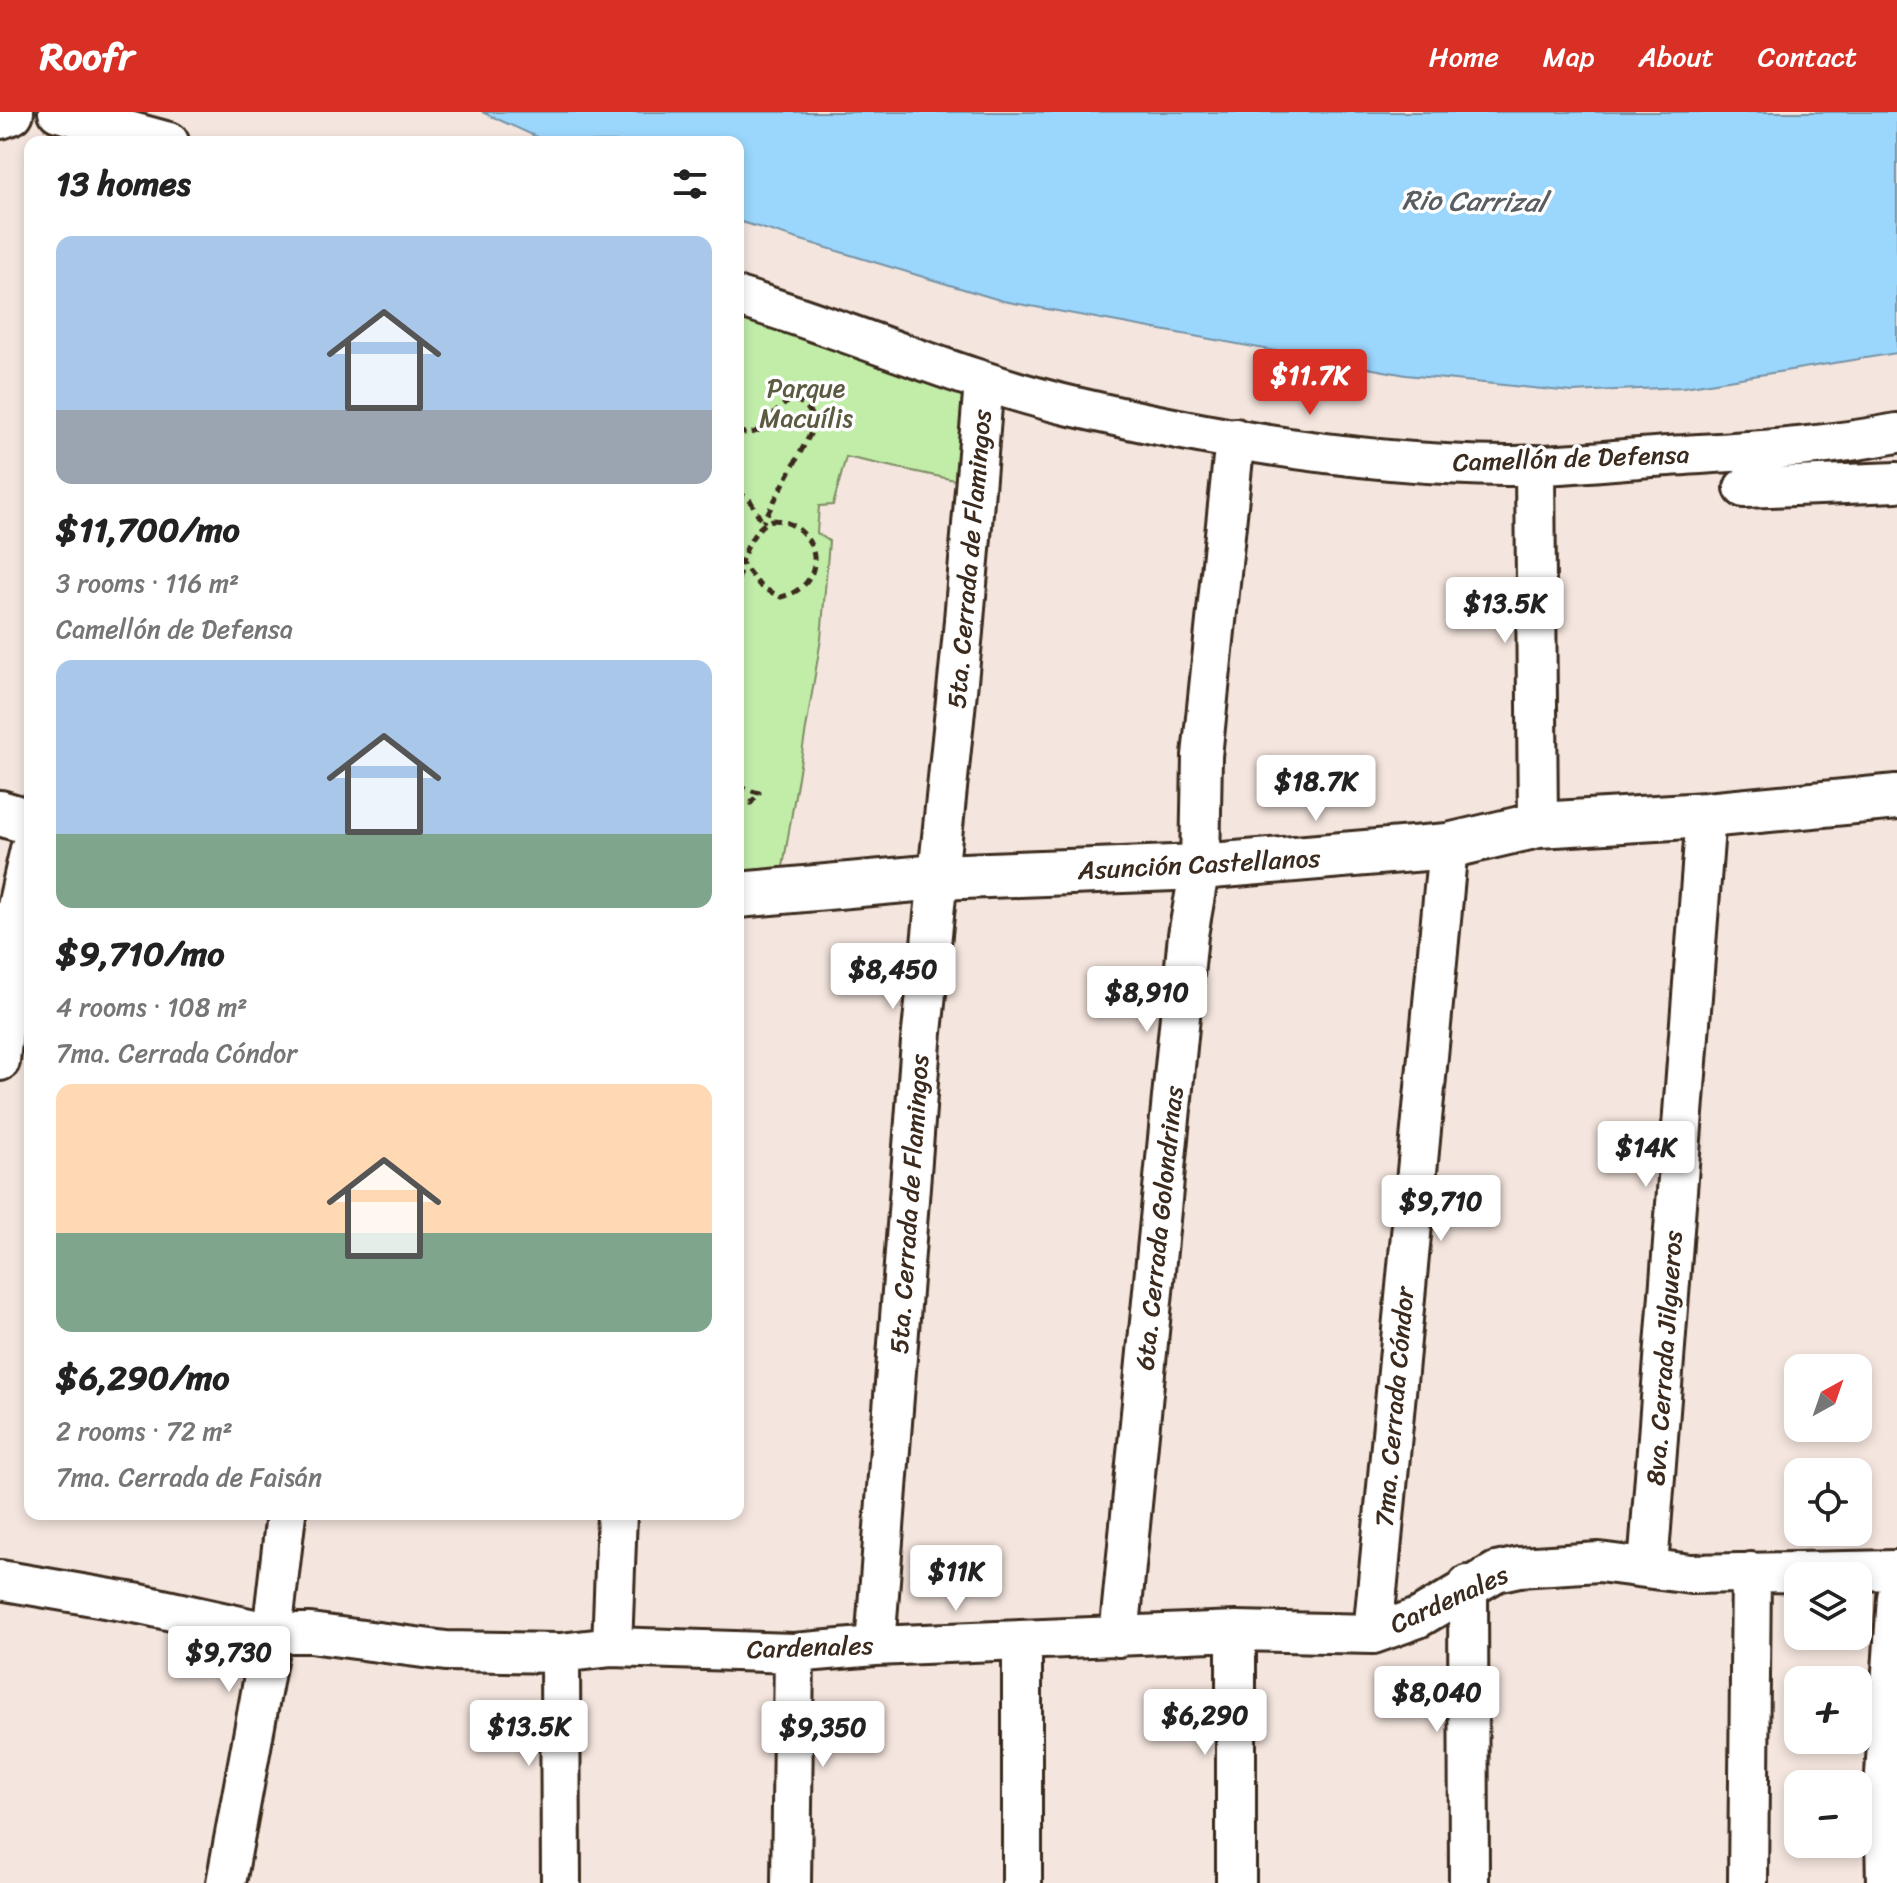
<!DOCTYPE html>
<meta charset="utf-8">
<style>
:root{--surface:#fff;--page:#f2f2f2;--text:#222;--muted:#767676;--accent:#d93025}
body{margin:0;font-family:Sriracha,sans-serif;background:var(--page);color:var(--text);height:100vh;display:flex;flex-direction:column;font-size:30px;white-space:nowrap}
*{box-sizing:border-box;margin:0}
p{font-size:26px;color:var(--muted)}
.icon{flex:none;width:44px;height:44px;fill:none;stroke:currentColor;stroke-width:2;stroke-linecap:round;stroke-linejoin:round}
.map{position:relative;flex:1;overflow:hidden}
.sheet{position:absolute;left:24px;top:24px;width:720px;height:1384px;display:flex;flex-direction:column;background:var(--surface);border-radius:16px;box-shadow:0 4px 12px #0003}
.sheet>*{flex:none}
.needle{width:52px;rotate:40deg}
.tools{position:absolute;left:1784px;top:1242px;display:grid;gap:16px}
.tools a{display:grid;place-items:center;width:88px;height:88px;border-radius:16px;background:var(--surface);box-shadow:0 4px 12px #0003;font-size:40px}
.price{position:absolute;translate:-50% -68px;padding:0 18px;border-radius:8px;background:#fff;color:#222;font-size:26px;line-height:52px;filter:drop-shadow(0 2px 4px #0008)}
.price::after{content:'';position:absolute;left:50%;top:48px;width:24px;height:18px;margin-left:-12px;background:inherit;clip-path:polygon(0 0,100% 0,50% 100%)}
.price.current{background:var(--accent);color:#fff}
ul{padding:0;list-style:none}
li{display:grid;align-content:center;gap:16px;height:424px;padding:0 32px}
li span{display:grid;place-items:center;height:248px;border-radius:16px;color:#555}
li>.icon{margin-inline-start:auto}
span .icon{width:144px;height:144px;fill:#fffc;stroke-width:1}
li b{font-size:34px}
h2{display:flex;justify-content:space-between;align-items:center;height:96px;padding:0 32px;font-size:34px}
header{display:flex;align-items:center;gap:48px;box-sizing:border-box;height:112px;padding:0 40px;background:var(--accent);color:#fff}
header strong{font-size:38px}
nav{display:flex;gap:44px;margin-inline-start:auto;font-size:28px}
.map>svg:first-child{display:block}
</style>
<header>
<strong>Roofr</strong>
<nav><a>Home</a><a>Map</a><a>About</a><a>Contact</a></nav>
</header>
<div class="map">
<svg width="1897" height="1771" viewBox="0 0 1897 1771">
<rect width="100%" height="100%" fill="#f4e5de"/>
<filter id="ink" filterUnits="userSpaceOnUse"><feTurbulence type="fractalNoise" baseFrequency=".0125" numOctaves="2"/><feDisplacementMap in="SourceGraphic" scale="16" xChannelSelector="R" yChannelSelector="G"/><feConvolveMatrix kernelMatrix="1 2 1 2 8 2 1 2 1" color-interpolation-filters="sRGB"/></filter>
<g filter="url(#ink)">
<path fill="#c1eda9" stroke="#7e8c64" stroke-width="2" d="M 738,194 L 978,275 L 969,371 L 846,345 L 833,393 L 819,394 L 817,421 L 829,429 L 821,527 L 782,761 L 738,765 Z"/>
<path fill="#9bd6fc" stroke="#7591a3" stroke-width="2" d="M 482,0 L 1897,0 L 1897,241 L 1684,275 L 1572,280 L 1406,263 L 1003,189 L 738,109 L 738,30 L 548,30 Z"/>
<g fill="none" stroke-linecap="round" stroke-linejoin="round">
<g stroke="#3b2a1e" stroke-width="44">
<path id="minor" d="M 58,0 L 169,30
M 738,185 C 850,218 957,267 1071,294 C 1212,327 1362,353 1507,354 C 1561,354 1615,347 1669,344 C 1746,339 1821,336 1897,321
M 1535,353 L 1538,713
M 1744,376 L 1897,370
M 0,949 L 14,808 L 30,737
M 1648,1455 L 1706,703
M 0,1468 L 140,1492 L 272,1521 L 310,1521 L 446,1539 L 560,1541 L 612,1535 L 794,1541 L 875,1534 L 1236,1519 L 1373,1522 L 1418,1506 L 1496,1460 L 1519,1455 L 1599,1450 L 1691,1462 L 1897,1458
M 1468,1473 L 1469,1771
M 1373,1522 L 1448,734
M 1119,1525 L 1188,823 L 1200,755 L 1202,644 L 1235,326
M 875,1534 L 921,930 L 963,520 L 984,270
M 612,1535 L 617,1402
M 560,1541 L 561,1771
M 226,1771 L 272,1521 L 286,1402
M 791,1771 L 794,1541
M 1022,1771 L 1022,1530
M 1236,1771 L 1236,1519
M 1748,1771 L 1751,1460
M 1886,1771 L 1884,1677 L 1897,1485"/>
</g>
<g stroke="#3b2a1e" stroke-width="50">
<path id="tertiary" d="M 0,701 L 30,710
M 738,783 L 938,765 L 1200,755 L 1448,734 L 1538,713 L 1706,703 L 1897,685"/>
</g>
<g stroke="#3b2a1e" stroke-width="50">
<path id="primary" d="M 0,4 L 11,0"/>
</g>
<path stroke="#3b2a1e" stroke-width="5" stroke-dasharray="8 6" stroke-linecap="butt" d="M 738,319 C 766,330 770,296 792,288 C 806,289 813,302 814,315 L 763,410
M 738,380 L 750,388 L 762,410
M 772,408 C 818,409 834,472 781,485 L 761,475 L 741,450 C 748,433 755,414 772,408 Z
M 738,453 L 741,450 L 738,470
M 738,675 L 759,681 L 751,691 L 739,690
M 738,689 L 742,698 L 738,718"/>
<use href="#minor" stroke="#fff" stroke-width="38"/>
<use href="#tertiary" stroke="#fff" stroke-width="44"/>
<use href="#primary" stroke="#fff" stroke-width="44"/>
</g>
</g>
<g text-anchor="middle" dominant-baseline="central" stroke-width="7" stroke-linejoin="round" paint-order="stroke">
<g font-size="26" fill="#5c5b41" stroke="#fff">
<text x="806" y="276">Parque<tspan x="806" dy="30">Macuílis</tspan></text>
</g>
<g font-size="26" fill="#3b2a1e" stroke="#fff">
<text transform="translate(1571 346) rotate(-2)">Camellón de Defensa</text>
<text transform="translate(969 447) rotate(-85)">5ta. Cerrada de Flamingos</text>
<text transform="translate(1199 752) rotate(-3)">Asunción Castellanos</text>
<text transform="translate(909 1092) rotate(-86)">5ta. Cerrada de Flamingos</text>
<text transform="translate(1159 1116) rotate(-84)">6ta. Cerrada Golondrinas</text>
<text transform="translate(1664 1246) rotate(-86)">8va. Cerrada Jilgueros</text>
<text transform="translate(1394 1295) rotate(-85)">7ma. Cerrada Cóndor</text>
<text transform="translate(1449 1487) rotate(-25)">Cardenales</text>
<text transform="translate(810 1535) rotate(-2)">Cardenales</text>
</g>
<g font-size="28" font-style="italic" fill="#585e61" stroke="#fff">
<text transform="translate(1474 89) rotate(1)">Rio Carrizal</text>
</g>
</g>
</svg>
<div class="tools">
<a><svg class="needle" viewBox="-14 -14 28 28"><path d="M0-13l5 13h-10z" fill="#e53935"/><path d="M0 13l5-13h-10z" fill="#767676"/></svg></a>
<a><svg class="icon" aria-label="locate" viewBox="0 0 24 24"><circle cx="12" cy="12" r="6"/><path d="M12 2v4M12 18v4M2 12h4M18 12h4"/></svg></a>
<a><svg class="icon" aria-label="layers" viewBox="0 0 24 24"><path d="M12 4l9 5-9 5-9-5zM3 14l9 5 9-5"/></svg></a>
<a>+</a>
<a>−</a>
</div>
<b class="price current" style="left:1310px;top:305px">$11.7K</b>
<b class="price" style="left:1505px;top:533px">$13.5K</b>
<b class="price" style="left:1316px;top:711px">$18.7K</b>
<b class="price" style="left:893px;top:899px">$8,450</b>
<b class="price" style="left:1147px;top:922px">$8,910</b>
<b class="price" style="left:1646px;top:1077px">$14K</b>
<b class="price" style="left:1441px;top:1131px">$9,710</b>
<b class="price" style="left:956px;top:1501px">$11K</b>
<b class="price" style="left:229px;top:1582px">$9,730</b>
<b class="price" style="left:1437px;top:1622px">$8,040</b>
<b class="price" style="left:1205px;top:1645px">$6,290</b>
<b class="price" style="left:529px;top:1656px">$13.5K</b>
<b class="price" style="left:823px;top:1657px">$9,350</b>
<section class="sheet">
<h2>13 homes<svg class="icon" aria-label="filters" viewBox="0 0 24 24"><path d="M4 7h16M4 17h16"/><circle cx="9" cy="7" r="2"/><circle cx="15" cy="17" r="2"/></svg></h2>
<ul>
<li><span style="background:linear-gradient(#a9c7e8 70%,#9aa5b1 0)"><svg class="icon" aria-label="home" viewBox="0 0 24 24"><path d="M3 11l9-7 9 7M6 9v11h12V9"/></svg></span><div><b>$11,700/mo</b><p>3 rooms · 116 m²</p><p>Camellón de Defensa</p></div></li>
<li><span style="background:linear-gradient(#a9c7e8 70%,#7fa58c 0)"><svg class="icon" aria-label="home" viewBox="0 0 24 24"><path d="M3 11l9-7 9 7M6 9v11h12V9"/></svg></span><div><b>$9,710/mo</b><p>4 rooms · 108 m²</p><p>7ma. Cerrada Cóndor</p></div></li>
<li><span style="background:linear-gradient(#ffd9b3 60%,#7fa58c 0)"><svg class="icon" aria-label="home" viewBox="0 0 24 24"><path d="M3 11l9-7 9 7M6 9v11h12V9"/></svg></span><div><b>$6,290/mo</b><p>2 rooms · 72 m²</p><p>7ma. Cerrada de Faisán</p></div></li>
</ul>
</section>
</div>
